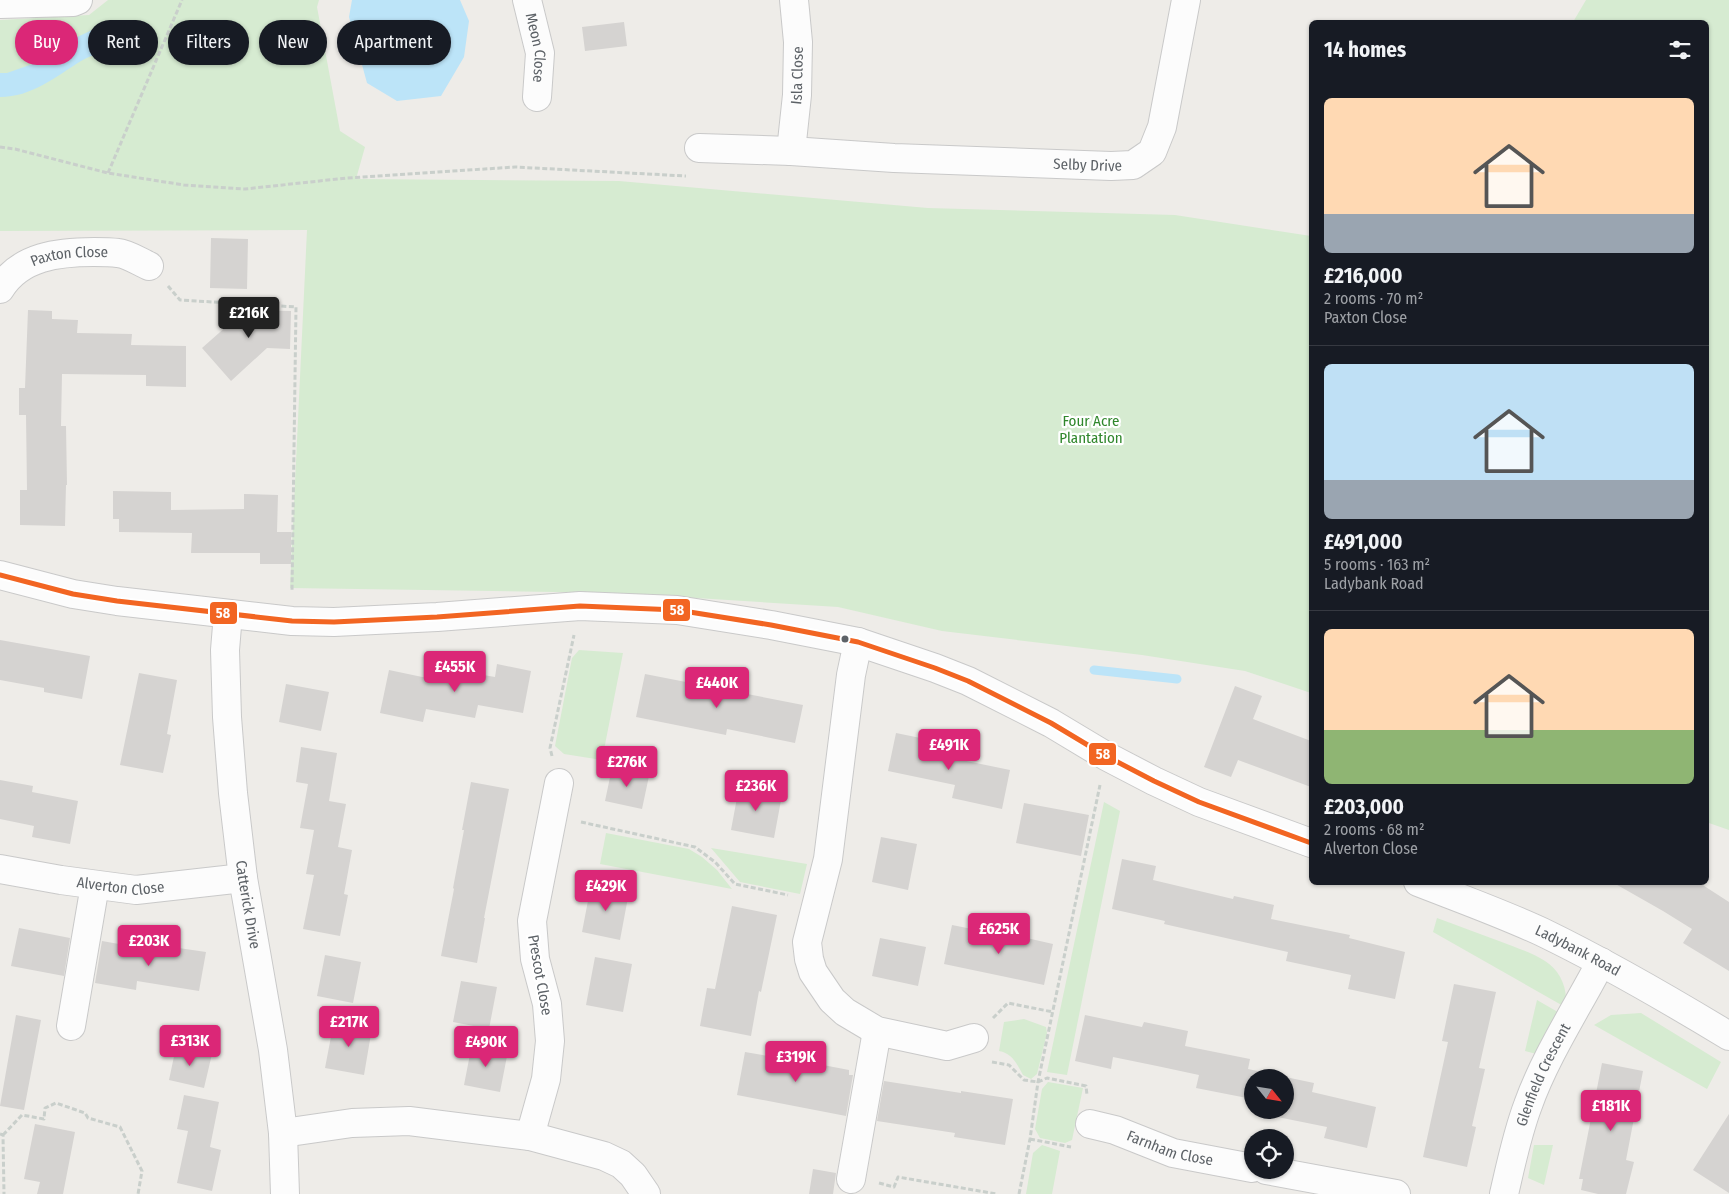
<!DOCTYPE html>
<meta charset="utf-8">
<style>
:root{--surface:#171b24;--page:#20242c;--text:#f1f3f6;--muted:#9ea1a6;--line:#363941;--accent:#db2777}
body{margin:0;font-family:"Fira Sans Condensed",sans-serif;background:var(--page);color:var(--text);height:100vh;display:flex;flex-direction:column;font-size:19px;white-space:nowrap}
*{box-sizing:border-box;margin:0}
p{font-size:16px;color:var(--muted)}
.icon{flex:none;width:28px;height:28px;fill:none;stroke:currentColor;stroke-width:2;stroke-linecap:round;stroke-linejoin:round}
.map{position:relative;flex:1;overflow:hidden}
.drawer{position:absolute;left:1309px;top:20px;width:400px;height:865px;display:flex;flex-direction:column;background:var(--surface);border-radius:8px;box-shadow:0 1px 4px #0004}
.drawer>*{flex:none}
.top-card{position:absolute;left:15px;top:20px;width:475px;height:45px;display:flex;gap:10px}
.needle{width:32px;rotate:120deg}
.tools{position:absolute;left:1244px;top:1069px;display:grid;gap:10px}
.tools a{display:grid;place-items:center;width:50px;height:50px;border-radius:50%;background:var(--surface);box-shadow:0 1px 4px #0004;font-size:25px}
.price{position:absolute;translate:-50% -42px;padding:0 11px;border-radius:5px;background:var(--accent);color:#fff;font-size:16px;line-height:32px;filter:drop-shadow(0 1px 2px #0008)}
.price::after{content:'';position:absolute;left:50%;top:30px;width:15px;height:11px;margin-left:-8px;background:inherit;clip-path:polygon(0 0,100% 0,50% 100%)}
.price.on{background:#222;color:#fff}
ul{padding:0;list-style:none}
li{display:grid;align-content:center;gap:10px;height:265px;padding:0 15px}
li+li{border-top:1px solid var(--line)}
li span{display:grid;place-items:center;height:155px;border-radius:8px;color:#555}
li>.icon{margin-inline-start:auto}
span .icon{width:90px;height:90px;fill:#fffc;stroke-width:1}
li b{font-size:21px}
h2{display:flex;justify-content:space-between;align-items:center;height:60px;padding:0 15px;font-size:21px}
.chip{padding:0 18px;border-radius:22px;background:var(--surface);box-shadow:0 1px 4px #0004;font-size:18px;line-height:45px}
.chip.on{background:var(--accent);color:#fff}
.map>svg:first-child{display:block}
</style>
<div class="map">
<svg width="1729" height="1194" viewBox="0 0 1729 1194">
<rect width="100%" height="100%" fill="#eeece8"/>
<path fill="#d6ebd1" d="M 108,0 L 319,0 L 317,7 L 340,131 L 365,147 L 356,179 L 619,181 L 928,208 L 1175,215 L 1311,236 L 1311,693 L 1245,671 L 1142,655 L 942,631 L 838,607 L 616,593 L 290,588 L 307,230 L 0,231 L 0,20 L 89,15 Z
M 1586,0 L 1729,0 L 1729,830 L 1706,822 L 1706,22 L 1573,22 Z
M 579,650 L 623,653 L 602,760 L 564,754 L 555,746 L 572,658 Z
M 1104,802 L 1120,811 L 1067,1075 L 1047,1072 Z
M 606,833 L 689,849 L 702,857 L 717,870 L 732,889 L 600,864 Z
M 711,848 L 807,864 L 800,894 L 740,882 Z
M 1437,918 C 1458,926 1478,933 1499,941 C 1514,947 1531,952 1545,961 C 1560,970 1569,990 1565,1007 L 1433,932 Z
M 1537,1000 L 1563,1015 L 1544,1056 L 1525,1051 Z
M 1641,1013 L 1721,1062 L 1707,1089 L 1594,1025 L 1611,1015 Z
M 1024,1019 L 1046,1027 L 1047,1033 L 1037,1074 L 1031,1079 L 1023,1075 C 1017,1064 1012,1053 999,1051 L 1004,1022 Z
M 1048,1082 L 1083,1088 L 1072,1140 L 1065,1143 L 1040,1138 L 1035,1129 L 1042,1089 Z
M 1042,1145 L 1060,1151 L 1052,1194 L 1026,1194 L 1033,1153 Z
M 1534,1145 L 1553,1145 L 1544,1185 L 1528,1178 Z"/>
<path fill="#bce4f8" d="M 352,0 L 460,0 L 469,21 L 464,57 L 441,96 L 397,101 L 367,83 L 349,17 Z
M 92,30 L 121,31 L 122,45 C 109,50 93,54 81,61 C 55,77 32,97 0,97 L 0,73 L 7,73 L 41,61 L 71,40 Z"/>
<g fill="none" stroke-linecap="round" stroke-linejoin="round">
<path stroke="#bce4f8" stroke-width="9" d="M 1094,670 L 1177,679"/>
</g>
<path fill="#d5d3d1" d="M 624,22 L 627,46 L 585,51 L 582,27 Z
M 211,238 L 248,239 L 247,289 L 210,288 Z
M 28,310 L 52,311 L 52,319 L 78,320 L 77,333 L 132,334 L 131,345 L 186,346 L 186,387 L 146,386 L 146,375 L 62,374 L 61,426 L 66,426 L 67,485 L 66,485 L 65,526 L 20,525 L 20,490 L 27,490 L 26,415 L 19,415 L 19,388 L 25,388 Z
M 245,310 L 291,311 L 290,349 L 267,348 L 231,381 L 202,348 Z
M 113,491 L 171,492 L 171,510 L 244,509 L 244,494 L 278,495 L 277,532 L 291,532 L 291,564 L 260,564 L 260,553 L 191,553 L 192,533 L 119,532 L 119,519 L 113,519 Z
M 0,640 L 90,656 L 82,699 L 44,692 L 44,688 L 0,680 Z
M 497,664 L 531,671 L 523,713 L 478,705 L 475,718 L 426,709 L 423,722 L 380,713 L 389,670 L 446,682 L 448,669 L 495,677 Z
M 139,673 L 177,680 L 167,734 L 171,735 L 163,773 L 120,765 Z
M 645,674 L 803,705 L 795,743 L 727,729 L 726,735 L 636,717 Z
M 286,684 L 329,692 L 321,731 L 279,722 Z
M 1235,686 L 1262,696 L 1253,719 L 1311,741 L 1311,787 L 1238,760 L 1231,777 L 1204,767 Z
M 896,733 L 945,743 L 942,756 L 1010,770 L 1002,809 L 952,798 L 955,785 L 888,771 Z
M 301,747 L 337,753 L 329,801 L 346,804 L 338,847 L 352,850 L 344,894 L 348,895 L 340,936 L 303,929 L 314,875 L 306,874 L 314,830 L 300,828 L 308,784 L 296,782 Z
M 612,768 L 649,776 L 642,809 L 605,801 Z
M 0,780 L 33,786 L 32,792 L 78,801 L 70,844 L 32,837 L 34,826 L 0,819 Z
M 471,782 L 509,789 L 484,918 L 485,918 L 477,963 L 441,956 L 454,889 L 453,888 L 464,830 L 462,830 Z
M 739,787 L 782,795 L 774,838 L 731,830 Z
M 1024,803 L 1089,815 L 1081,856 L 1016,843 Z
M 881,837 L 917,844 L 908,890 L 872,882 Z
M 1122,859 L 1156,866 L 1153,880 L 1233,899 L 1234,896 L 1274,905 L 1271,919 L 1350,935 L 1349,938 L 1405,952 L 1395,999 L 1348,989 L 1351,975 L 1286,961 L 1288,952 L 1164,924 L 1165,921 L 1112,909 Z
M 1612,882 L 1698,882 L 1729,902 L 1729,971 L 1683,943 L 1692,929 L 1663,911 Z
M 591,885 L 629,892 L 620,940 L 582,932 Z
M 732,906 L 777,915 L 761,992 L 759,991 L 751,1036 L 700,1026 L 707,988 L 715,989 Z
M 952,925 L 1017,938 L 1018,936 L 1053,944 L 1044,985 L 944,964 Z
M 19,928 L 70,938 L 64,976 L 11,966 Z
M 880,938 L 926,947 L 918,986 L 872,976 Z
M 102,941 L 164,952 L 165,946 L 206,952 L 199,991 L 137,981 L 136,990 L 95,983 Z
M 325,955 L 361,962 L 353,1003 L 317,996 Z
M 595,957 L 632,964 L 623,1012 L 586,1005 Z
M 461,981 L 497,987 L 489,1029 L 453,1022 Z
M 1454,984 L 1496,992 L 1479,1068 L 1485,1069 L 1472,1126 L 1476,1127 L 1467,1167 L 1423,1157 L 1448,1042 L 1442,1041 Z
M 16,1015 L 41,1020 L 24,1110 L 0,1106 Z
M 1085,1015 L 1142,1027 L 1144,1022 L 1188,1031 L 1185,1046 L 1250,1059 L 1248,1069 L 1314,1083 L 1312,1092 L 1376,1107 L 1367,1148 L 1324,1138 L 1327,1127 L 1262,1114 L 1263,1110 L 1285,1110 L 1285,1078 L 1252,1078 L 1252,1099 L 1196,1088 L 1199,1075 L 1157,1066 L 1113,1057 L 1111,1069 L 1075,1061 Z
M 334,1021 L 372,1028 L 364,1075 L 325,1068 Z
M 472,1044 L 508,1051 L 500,1092 L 464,1085 Z
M 176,1047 L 212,1054 L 204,1088 L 169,1080 Z
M 745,1052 L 797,1061 L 797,1060 L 849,1070 L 849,1075 L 853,1075 L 846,1116 L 737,1095 Z
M 1602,1063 L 1643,1071 L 1626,1160 L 1634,1162 L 1626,1194 L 1598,1194 L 1581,1190 L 1583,1179 L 1579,1179 Z
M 884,1081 L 961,1093 L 961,1091 L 1013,1099 L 1005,1145 L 954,1137 L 955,1133 L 877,1121 Z
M 184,1095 L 219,1102 L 210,1147 L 221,1150 L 212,1191 L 177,1183 L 188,1131 L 177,1129 Z
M 1729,1114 L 1729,1193 L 1693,1170 Z
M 35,1124 L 75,1132 L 63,1194 L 37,1194 L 40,1182 L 24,1179 Z
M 813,1169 L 836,1173 L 833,1194 L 809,1194 Z"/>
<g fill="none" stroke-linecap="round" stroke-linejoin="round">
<g stroke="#c9c9c9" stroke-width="30">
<g id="minor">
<path id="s1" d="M 527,0 L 540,53 L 537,97"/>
<path d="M 0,4 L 73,2 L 78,0"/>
<path id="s2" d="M 699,148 L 791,151 L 894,158 L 1111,166 L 1133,165 L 1152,152 L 1162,127 L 1186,0"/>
<path id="s3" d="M 791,151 L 797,95 L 798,42 L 794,0"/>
<path id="s4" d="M 0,289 C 20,256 59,252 94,252 C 102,252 110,252 118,253 C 128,254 140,262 149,266"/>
<path d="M 0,575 L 73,594 L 117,601 L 292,621 L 334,622 L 437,617 L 580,606 L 677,610 L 771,625 L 858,642 L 935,668 L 968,681 L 1051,723 L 1106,756 L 1154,781 L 1199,802 L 1311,843"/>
<path id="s5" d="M 228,614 L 225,650 L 227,717 L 233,793 L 243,878 L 273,1050 L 283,1133 L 285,1194"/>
<path d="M 858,642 L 851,675 L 828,859 L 807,942 L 809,959 L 813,972 L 832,1000 L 845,1012 L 877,1031 L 947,1046 L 974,1038"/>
<path id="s6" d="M 0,869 L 61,880 L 136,890 L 243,878"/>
<path id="s7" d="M 1418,882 C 1459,898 1501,913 1542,932 C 1606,963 1668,999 1729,1036"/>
<path d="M 71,1026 L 95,885"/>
<path id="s8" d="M 1090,1124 L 1115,1130 L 1173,1153 L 1252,1168"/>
<path d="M 283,1133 L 352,1123 L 409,1121 L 530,1136 L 604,1156 L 621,1164 L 633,1175 L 646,1194"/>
<path d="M 530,1136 L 546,1079 L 550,1041 L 547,1004 L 535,959 L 532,921 L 559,783"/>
<path d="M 1266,1170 L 1396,1194"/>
<path d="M 851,1179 L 877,1031"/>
<path id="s9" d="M 1504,1194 C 1511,1164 1517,1134 1528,1105 C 1545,1057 1577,1008 1601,962"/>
</g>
</g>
<path stroke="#c9cfcb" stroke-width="3" stroke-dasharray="5 2.5" stroke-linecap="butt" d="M 0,147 L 15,149 L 108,173 L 184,185 L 245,189 L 347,178 L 515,167 L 686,176
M 108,173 L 182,0
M 168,286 L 180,300 L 296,307 L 292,591
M 552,756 L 550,748 L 574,635
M 581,822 L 695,847 L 715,862 L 735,884 L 788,895
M 993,1018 L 1008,1003 L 1053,1012
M 992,1062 L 1009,1065 L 1024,1080 L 1038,1082 L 1047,1078 L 1086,1086 L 1087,1095
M 0,1134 L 3,1135 L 4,1194
M 3,1135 L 22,1115 L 44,1119 L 45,1108 L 56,1103 L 85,1113 L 88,1118 L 120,1127 L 142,1171 L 138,1194
M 1030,1139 L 1071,1147
M 879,1183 L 894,1187 L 898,1177 L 997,1194
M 1019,1194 L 1030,1139 L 1038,1082 L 1100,785"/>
<use href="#minor" stroke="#fcfcfc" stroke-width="28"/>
<g stroke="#fff" stroke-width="9">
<path id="bus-1" d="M 0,575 L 73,594 L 117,601 L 292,621 L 334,622 L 437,617 L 580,606 L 677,610 L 771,625 L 858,642 L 935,668 L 968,681 L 1051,723 L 1106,756 L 1154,781 L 1199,802 L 1311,843"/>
</g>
<use href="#bus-1" stroke="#f26522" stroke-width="5"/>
</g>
<circle fill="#5d6267" stroke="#fff" stroke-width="2" cx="845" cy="639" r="4.5"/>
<g text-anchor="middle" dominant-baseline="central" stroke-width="4.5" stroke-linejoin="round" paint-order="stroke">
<g font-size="15" fill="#5d6267" stroke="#fff">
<text stroke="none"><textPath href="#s1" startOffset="49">Meon Close</textPath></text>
<text stroke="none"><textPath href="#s3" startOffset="76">Isla Close</textPath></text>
<text stroke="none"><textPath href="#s2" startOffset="389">Selby Drive</textPath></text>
<text stroke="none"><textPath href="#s4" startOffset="81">Paxton Close</textPath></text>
<text stroke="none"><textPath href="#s6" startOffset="122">Alverton Close</textPath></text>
<text stroke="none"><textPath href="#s5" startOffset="292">Catterick Drive</textPath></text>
<text stroke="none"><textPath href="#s7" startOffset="174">Ladybank Road</textPath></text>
<text transform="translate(540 975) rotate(80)">Prescot Close</text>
<text stroke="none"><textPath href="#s9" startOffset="126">Glenfield Crescent</textPath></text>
<text stroke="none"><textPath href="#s8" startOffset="84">Farnham Close</textPath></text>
</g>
<g font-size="15" fill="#30872c" stroke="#fff">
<text x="1091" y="421">Four Acre<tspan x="1091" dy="17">Plantation</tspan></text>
</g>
</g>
<g stroke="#fff" stroke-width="2">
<rect x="662" y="598" width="29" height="24" rx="5" fill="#f26522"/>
<rect x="209" y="601" width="29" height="24" rx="5" fill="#f26522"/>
<rect x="1088" y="742" width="29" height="24" rx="5" fill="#f26522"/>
</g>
<g font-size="14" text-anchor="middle" font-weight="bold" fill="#fff">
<text x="677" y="615">58</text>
<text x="223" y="618">58</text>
<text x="1103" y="759">58</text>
</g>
</svg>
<div class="tools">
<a><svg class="needle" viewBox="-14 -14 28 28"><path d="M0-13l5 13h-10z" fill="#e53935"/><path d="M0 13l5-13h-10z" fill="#9ea1a6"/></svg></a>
<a><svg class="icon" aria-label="locate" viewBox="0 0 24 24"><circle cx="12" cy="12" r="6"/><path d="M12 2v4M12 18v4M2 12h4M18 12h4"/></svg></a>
</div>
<b class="price on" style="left:249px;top:339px">£216K</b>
<b class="price" style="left:455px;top:693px">£455K</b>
<b class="price" style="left:717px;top:709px">£440K</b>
<b class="price" style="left:949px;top:771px">£491K</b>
<b class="price" style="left:627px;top:788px">£276K</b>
<b class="price" style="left:756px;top:812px">£236K</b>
<b class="price" style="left:606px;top:912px">£429K</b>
<b class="price" style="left:999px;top:955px">£625K</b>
<b class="price" style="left:149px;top:967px">£203K</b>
<b class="price" style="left:349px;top:1048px">£217K</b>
<b class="price" style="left:190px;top:1067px">£313K</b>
<b class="price" style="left:486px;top:1068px">£490K</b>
<b class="price" style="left:796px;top:1083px">£319K</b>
<b class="price" style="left:1611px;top:1132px">£181K</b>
<div class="top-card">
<a class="chip on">Buy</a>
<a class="chip">Rent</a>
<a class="chip">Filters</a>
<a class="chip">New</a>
<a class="chip">Apartment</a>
</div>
<section class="drawer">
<h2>14 homes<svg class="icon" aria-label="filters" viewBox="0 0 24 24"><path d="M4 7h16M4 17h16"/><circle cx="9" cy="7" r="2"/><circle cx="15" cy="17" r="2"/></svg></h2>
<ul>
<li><span style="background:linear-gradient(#ffd9b3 75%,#9aa5b1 0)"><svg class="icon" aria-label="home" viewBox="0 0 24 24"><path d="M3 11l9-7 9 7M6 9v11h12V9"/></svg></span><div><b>£216,000</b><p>2 rooms · 70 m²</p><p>Paxton Close</p></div></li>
<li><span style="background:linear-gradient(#bfe0f5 75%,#9aa5b1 0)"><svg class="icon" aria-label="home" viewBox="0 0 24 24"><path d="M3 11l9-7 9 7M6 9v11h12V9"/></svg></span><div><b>£491,000</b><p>5 rooms · 163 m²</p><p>Ladybank Road</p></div></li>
<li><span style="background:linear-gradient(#ffd9b3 65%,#8fb573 0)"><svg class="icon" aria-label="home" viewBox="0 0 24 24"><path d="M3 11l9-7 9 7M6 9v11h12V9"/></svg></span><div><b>£203,000</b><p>2 rooms · 68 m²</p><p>Alverton Close</p></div></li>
</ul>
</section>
</div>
